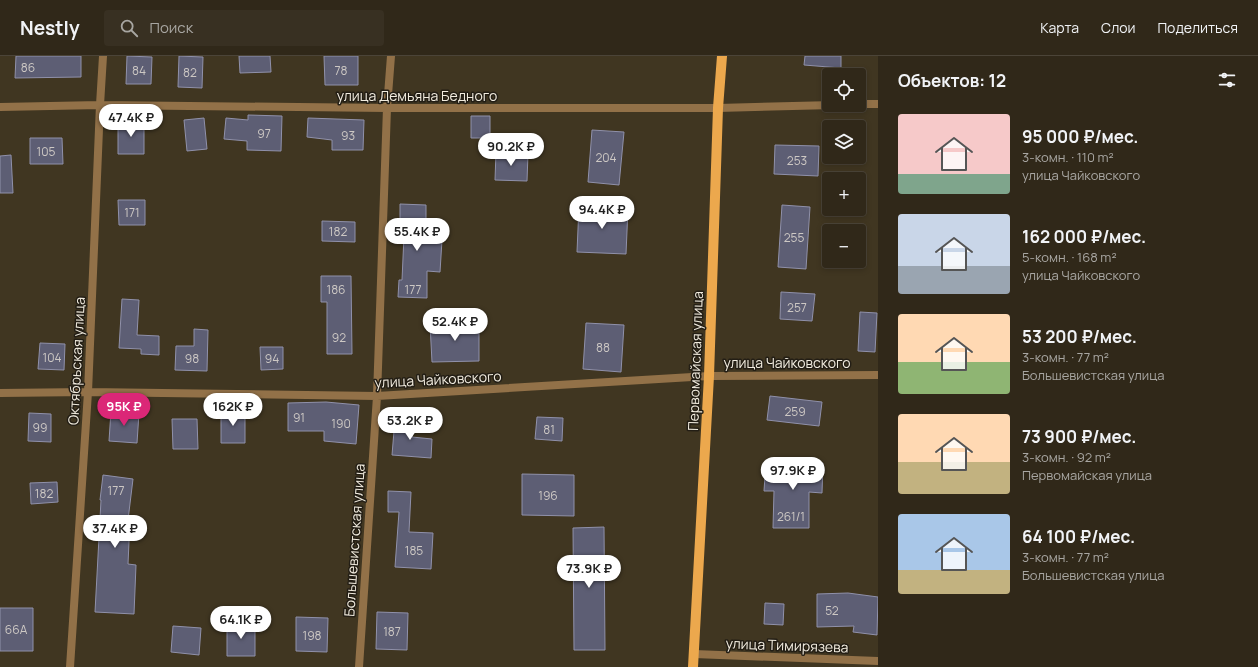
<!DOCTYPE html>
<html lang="ru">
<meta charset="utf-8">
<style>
:root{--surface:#302819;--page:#383022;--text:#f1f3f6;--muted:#a8a6a2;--line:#4b4438;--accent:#db2777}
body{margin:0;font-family:Manrope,sans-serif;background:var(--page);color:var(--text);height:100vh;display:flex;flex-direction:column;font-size:15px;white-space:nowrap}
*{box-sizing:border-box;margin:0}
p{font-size:13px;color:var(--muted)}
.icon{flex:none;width:22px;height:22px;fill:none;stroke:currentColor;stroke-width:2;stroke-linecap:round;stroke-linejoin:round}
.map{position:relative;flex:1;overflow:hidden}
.details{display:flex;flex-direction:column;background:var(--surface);width:380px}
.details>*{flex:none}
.controls{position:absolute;left:822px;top:12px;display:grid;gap:8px}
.controls a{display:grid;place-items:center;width:44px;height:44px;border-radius:4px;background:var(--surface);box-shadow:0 2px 6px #0003,0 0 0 1px var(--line);font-size:20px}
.price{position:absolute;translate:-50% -34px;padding:0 9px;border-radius:14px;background:#fff;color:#222;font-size:13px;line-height:26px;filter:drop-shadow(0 1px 2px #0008)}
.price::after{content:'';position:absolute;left:50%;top:24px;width:12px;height:9px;margin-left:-6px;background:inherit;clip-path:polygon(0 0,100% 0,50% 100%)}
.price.current{background:var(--accent);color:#fff}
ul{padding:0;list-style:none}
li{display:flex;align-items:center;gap:12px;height:100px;padding:0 20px}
li span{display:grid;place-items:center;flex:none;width:112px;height:80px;border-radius:4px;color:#555}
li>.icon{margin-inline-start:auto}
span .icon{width:48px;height:48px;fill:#fffc;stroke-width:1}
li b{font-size:17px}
h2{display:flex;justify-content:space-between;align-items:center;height:48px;padding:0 20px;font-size:17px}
header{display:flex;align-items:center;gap:24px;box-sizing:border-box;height:56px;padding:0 20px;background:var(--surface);border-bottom:1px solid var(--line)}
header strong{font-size:19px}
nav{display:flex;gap:22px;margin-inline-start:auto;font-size:14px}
.search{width:280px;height:36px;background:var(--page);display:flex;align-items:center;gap:10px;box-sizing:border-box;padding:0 14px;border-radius:4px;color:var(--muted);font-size:15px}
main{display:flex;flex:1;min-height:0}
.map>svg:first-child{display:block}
</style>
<header>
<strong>Nestly</strong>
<div class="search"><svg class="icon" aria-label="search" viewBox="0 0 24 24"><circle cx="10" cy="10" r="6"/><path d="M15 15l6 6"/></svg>Поиск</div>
<nav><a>Карта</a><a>Слои</a><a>Поделиться</a></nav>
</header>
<main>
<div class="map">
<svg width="878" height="611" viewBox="0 0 878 611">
<rect width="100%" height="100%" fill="#403621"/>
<path fill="#5d5e74" stroke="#9091aa" d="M 16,0 L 81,0 L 81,21 L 15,22 Z
M 127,0 L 152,1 L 151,28 L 126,28 Z
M 179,0 L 203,1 L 202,32 L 178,31 Z
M 239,0 L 270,0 L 271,16 L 240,17 Z
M 324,0 L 358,0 L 358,29 L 325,29 Z
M 805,0 L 841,0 L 841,12 L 804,9 Z
M 248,59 L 282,60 L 281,95 L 247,94 L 247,85 L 224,83 L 226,62 L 248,64 Z
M 471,60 L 490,60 L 490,82 L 471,82 Z
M 204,62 L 207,93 L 187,95 L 184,64 Z
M 308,62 L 364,64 L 363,94 L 332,94 L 332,84 L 307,81 Z
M 118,65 L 144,65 L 144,98 L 118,98 Z
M 592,74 L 624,76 L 619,129 L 588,126 Z
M 30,82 L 62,82 L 63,108 L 30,108 Z
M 775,89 L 819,90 L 818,120 L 774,118 Z
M 496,96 L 528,98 L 527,125 L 495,124 Z
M 11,99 L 13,137 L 0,137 L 0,100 Z
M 118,144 L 145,144 L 145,169 L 119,169 Z
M 400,148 L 426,149 L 426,184 L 442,184 L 440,216 L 427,215 L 427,242 L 398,241 L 399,224 L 402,224 L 404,180 L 400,179 Z
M 782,149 L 810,151 L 806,213 L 778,211 Z
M 579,150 L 628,152 L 626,198 L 577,196 Z
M 322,165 L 355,166 L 355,186 L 322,185 Z
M 321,220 L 351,220 L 352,298 L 327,298 L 327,246 L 321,246 Z
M 781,236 L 815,238 L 812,265 L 780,263 Z
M 122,243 L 139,244 L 137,279 L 159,280 L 159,299 L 141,298 L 141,293 L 119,292 Z
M 860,256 L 877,257 L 875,296 L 858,295 Z
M 455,267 L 455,268 L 479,268 L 479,305 L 432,306 L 430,268 Z
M 586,267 L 624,269 L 621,316 L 583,313 Z
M 194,273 L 208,274 L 207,315 L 175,314 L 176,290 L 194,290 Z
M 40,287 L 65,288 L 64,314 L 38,313 Z
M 260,291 L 283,291 L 283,313 L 261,314 Z
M 770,340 L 822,346 L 819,370 L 767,364 Z
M 326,346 L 359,349 L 356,388 L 324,385 L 324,375 L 288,375 L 288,347 Z
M 111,355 L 139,357 L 137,387 L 109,385 Z
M 221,355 L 245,355 L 245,387 L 221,387 Z
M 29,357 L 51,358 L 51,386 L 28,385 Z
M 537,361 L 563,362 L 562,385 L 535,383 Z
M 172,363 L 197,363 L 198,393 L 173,393 Z
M 395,363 L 414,365 L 412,381 L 432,383 L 431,402 L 392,399 Z
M 766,405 L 823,407 L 822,437 L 809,436 L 809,472 L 773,472 L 774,435 L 764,435 Z
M 522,418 L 574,419 L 574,460 L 522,459 Z
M 103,419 L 133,423 L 128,464 L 130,464 L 128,508 L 136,509 L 134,558 L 95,556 L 101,444 L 100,444 Z
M 57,426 L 58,446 L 31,448 L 30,427 Z
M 388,435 L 411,436 L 409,476 L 433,477 L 431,513 L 395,511 L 399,456 L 388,456 Z
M 604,471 L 605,594 L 574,594 L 573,472 Z
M 848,537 L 878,541 L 877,579 L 853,576 L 854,570 L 817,571 L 817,538 Z
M 765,547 L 784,548 L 783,569 L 764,568 Z
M 0,552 L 33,552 L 33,595 L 0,595 Z
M 377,556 L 408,557 L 407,594 L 376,593 Z
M 296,561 L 328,562 L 327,596 L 296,595 Z
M 227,568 L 255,569 L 255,600 L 227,600 Z
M 173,570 L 201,572 L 199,599 L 171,596 Z"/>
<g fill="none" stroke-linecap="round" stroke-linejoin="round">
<path stroke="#927148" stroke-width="8" d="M 859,48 L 878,48
M 0,51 L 100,49 L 387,52 L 718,52 L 834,49
M 0,337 L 88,336 L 377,340 L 709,320 L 878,319
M 694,598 L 878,605
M 70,611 L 88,336 L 100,49 L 103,0
M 359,611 L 377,340 L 387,52 L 391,0"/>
<path stroke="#eca84d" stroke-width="10" d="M 693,611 L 709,320 L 718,52 L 722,0"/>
</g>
<g text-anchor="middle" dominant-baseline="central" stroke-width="3" stroke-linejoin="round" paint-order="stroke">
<g font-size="12" fill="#cdc8c4">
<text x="28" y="11">86</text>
<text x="139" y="14">84</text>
<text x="341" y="14">78</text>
<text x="190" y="16">82</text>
<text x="264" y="77">97</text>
<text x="348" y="79">93</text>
<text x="46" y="95">105</text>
<text x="606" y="101">204</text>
<text x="797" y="104">253</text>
<text x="132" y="156">171</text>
<text x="338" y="175">182</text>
<text x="794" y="181">255</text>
<text x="336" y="233">186</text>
<text x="413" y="233">177</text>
<text x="797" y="251">257</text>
<text x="339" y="281">92</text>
<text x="603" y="291">88</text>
<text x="52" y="301">104</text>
<text x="192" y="302">98</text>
<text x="272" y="302">94</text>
<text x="795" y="355">259</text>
<text x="299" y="361">91</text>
<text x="341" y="367">190</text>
<text x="40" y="371">99</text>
<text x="549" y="373">81</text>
<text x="116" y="434">177</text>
<text x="44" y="437">182</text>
<text x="548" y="439">196</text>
<text x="791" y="460">261/1</text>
<text x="414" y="494">185</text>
<text x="832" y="554">52</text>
<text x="16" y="573">66А</text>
<text x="392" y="575">187</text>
<text x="312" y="579">198</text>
</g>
<g font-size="14" fill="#f2ecdf" stroke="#231e15">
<text x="417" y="39">улица Демьяна Бедного</text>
<text transform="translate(76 305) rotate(-87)">Октябрьская улица</text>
<text transform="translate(695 305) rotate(-88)">Первомайская улица</text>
<text x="787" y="306">улица Чайковского</text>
<text transform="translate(438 323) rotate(-3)">улица Чайковского</text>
<text transform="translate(354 484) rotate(-86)">Большевистская улица</text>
<text transform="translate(787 589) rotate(2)">улица Тимирязева</text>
</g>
</g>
</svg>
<div class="controls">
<a><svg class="icon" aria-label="locate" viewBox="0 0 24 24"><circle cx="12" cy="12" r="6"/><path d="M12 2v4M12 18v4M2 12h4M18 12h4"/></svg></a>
<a><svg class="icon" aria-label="layers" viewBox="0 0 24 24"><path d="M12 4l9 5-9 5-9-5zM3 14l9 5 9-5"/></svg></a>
<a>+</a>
<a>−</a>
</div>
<b class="price" style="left:131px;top:82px">47.4K ₽</b>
<b class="price" style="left:511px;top:111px">90.2K ₽</b>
<b class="price" style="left:602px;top:174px">94.4K ₽</b>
<b class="price" style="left:417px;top:196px">55.4K ₽</b>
<b class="price" style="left:455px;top:286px">52.4K ₽</b>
<b class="price current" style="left:124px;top:371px">95K ₽</b>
<b class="price" style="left:233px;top:371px">162K ₽</b>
<b class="price" style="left:410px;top:385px">53.2K ₽</b>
<b class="price" style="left:793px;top:435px">97.9K ₽</b>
<b class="price" style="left:115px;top:493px">37.4K ₽</b>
<b class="price" style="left:589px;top:533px">73.9K ₽</b>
<b class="price" style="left:241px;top:584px">64.1K ₽</b>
</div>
<section class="details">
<h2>Объектов: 12<svg class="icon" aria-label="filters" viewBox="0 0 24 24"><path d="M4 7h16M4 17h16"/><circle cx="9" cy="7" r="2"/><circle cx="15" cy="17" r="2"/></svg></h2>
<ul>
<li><span style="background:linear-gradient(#f6c9c9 75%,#7fa58c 0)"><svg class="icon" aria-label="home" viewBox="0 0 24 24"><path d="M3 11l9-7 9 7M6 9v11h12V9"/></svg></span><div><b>95 000 ₽/мес.</b><p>3-комн. · 110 m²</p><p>улица Чайковского</p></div></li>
<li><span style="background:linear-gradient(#c9d6e8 65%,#9aa5b1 0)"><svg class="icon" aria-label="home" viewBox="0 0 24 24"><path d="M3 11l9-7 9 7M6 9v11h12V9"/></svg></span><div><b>162 000 ₽/мес.</b><p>5-комн. · 168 m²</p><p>улица Чайковского</p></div></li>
<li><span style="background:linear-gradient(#ffd9b3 60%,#8fb573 0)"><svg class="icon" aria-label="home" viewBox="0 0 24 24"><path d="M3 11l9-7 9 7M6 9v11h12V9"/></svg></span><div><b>53 200 ₽/мес.</b><p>3-комн. · 77 m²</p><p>Большевистская улица</p></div></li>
<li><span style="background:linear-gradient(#ffd9b3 60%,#c2b280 0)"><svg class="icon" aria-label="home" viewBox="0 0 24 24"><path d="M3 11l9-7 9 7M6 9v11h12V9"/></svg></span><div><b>73 900 ₽/мес.</b><p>3-комн. · 92 m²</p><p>Первомайская улица</p></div></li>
<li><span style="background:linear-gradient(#a9c7e8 70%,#c2b280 0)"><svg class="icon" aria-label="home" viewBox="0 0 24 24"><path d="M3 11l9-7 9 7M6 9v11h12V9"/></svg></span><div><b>64 100 ₽/мес.</b><p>3-комн. · 77 m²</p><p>Большевистская улица</p></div></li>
</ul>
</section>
</main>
